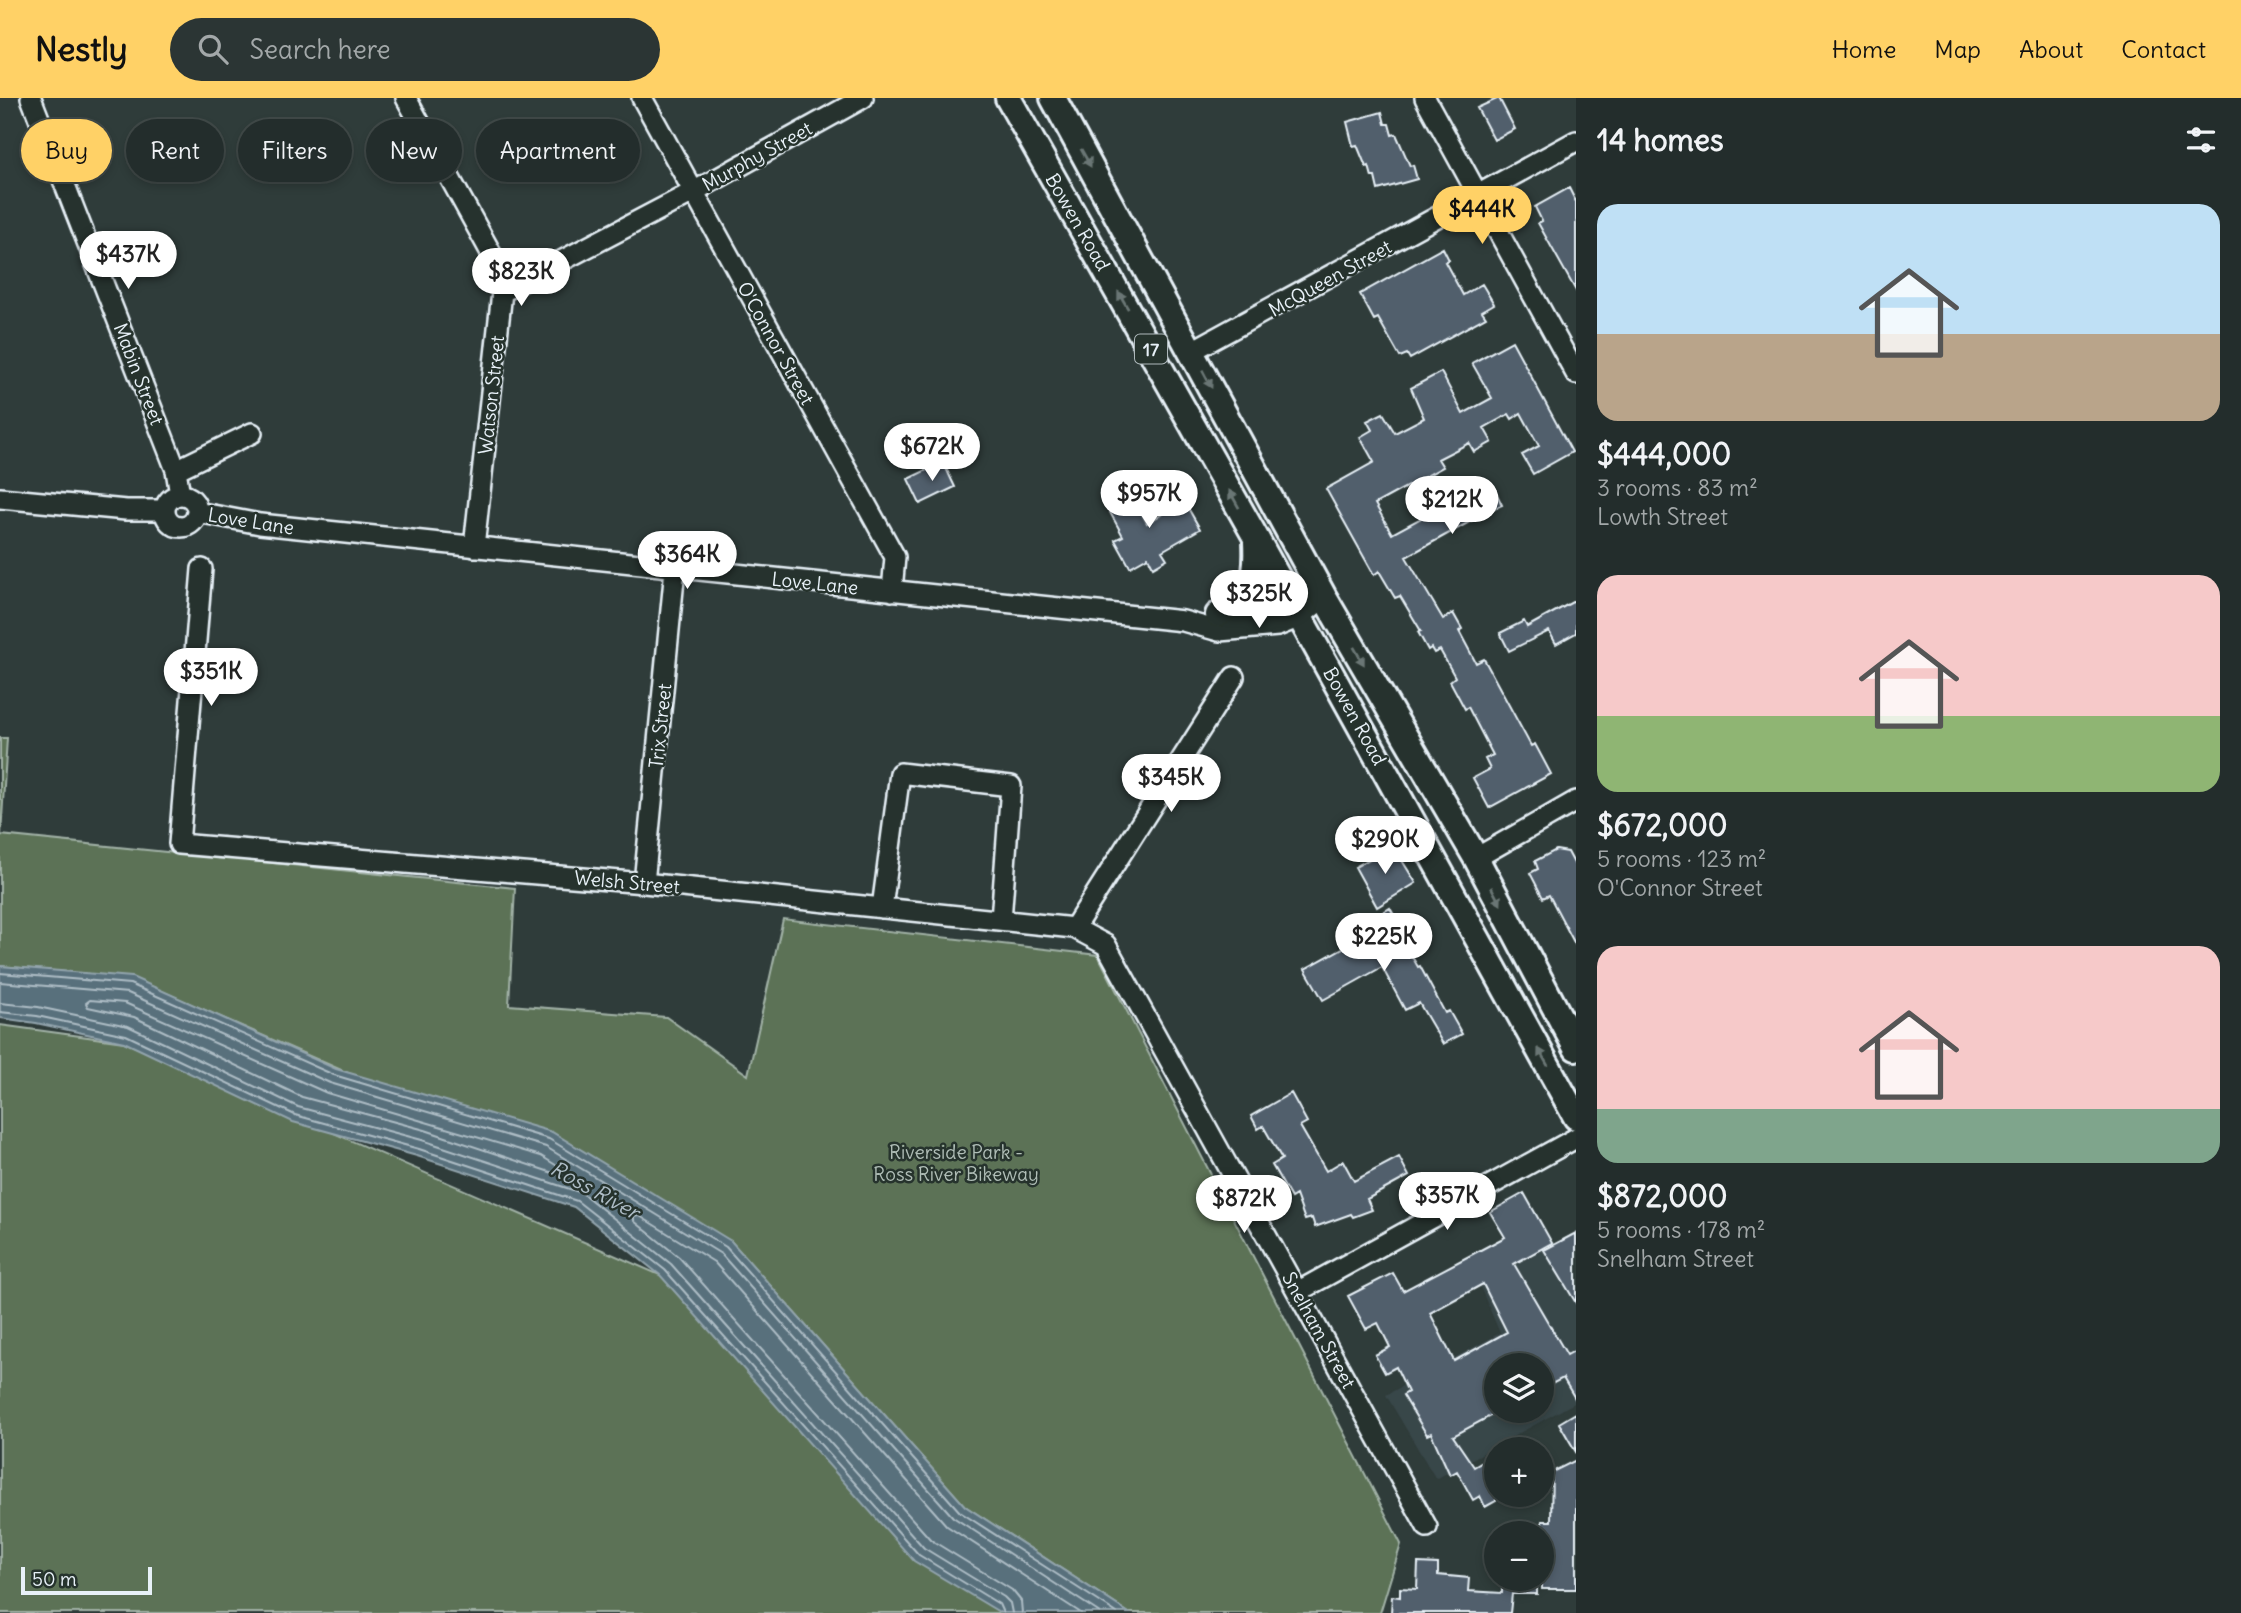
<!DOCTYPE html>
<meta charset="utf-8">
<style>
:root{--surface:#232d2c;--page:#2b3534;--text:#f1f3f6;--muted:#a3a8a9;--line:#404948;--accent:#ffd166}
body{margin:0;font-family:Delius,sans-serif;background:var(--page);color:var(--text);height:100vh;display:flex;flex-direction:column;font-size:26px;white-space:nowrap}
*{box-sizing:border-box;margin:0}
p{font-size:23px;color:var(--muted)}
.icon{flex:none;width:38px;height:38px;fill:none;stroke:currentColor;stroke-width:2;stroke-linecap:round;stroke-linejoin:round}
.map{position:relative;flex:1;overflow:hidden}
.panel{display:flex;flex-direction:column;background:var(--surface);width:665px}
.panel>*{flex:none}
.guide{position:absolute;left:21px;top:21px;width:665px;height:63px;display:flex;gap:14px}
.tools{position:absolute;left:1484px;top:1255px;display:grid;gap:14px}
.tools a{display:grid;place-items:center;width:70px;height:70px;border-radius:50%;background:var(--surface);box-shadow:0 4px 10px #0003,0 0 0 2px var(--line);font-size:35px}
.scale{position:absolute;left:21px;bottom:18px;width:131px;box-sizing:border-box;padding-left:7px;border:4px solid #e8f1f8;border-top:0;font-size:19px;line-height:24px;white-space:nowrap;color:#e8f1f8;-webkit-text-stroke:5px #26332d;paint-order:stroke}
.price{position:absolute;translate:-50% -60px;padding:0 16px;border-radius:24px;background:#fff;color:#222;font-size:23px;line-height:46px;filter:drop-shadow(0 2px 4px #0008)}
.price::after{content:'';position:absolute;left:50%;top:42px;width:21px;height:16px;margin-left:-10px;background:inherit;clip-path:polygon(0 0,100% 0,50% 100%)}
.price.on{background:var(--accent);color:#111}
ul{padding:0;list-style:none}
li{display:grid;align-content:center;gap:14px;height:371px;padding:0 21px}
li span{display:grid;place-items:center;height:217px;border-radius:21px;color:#555}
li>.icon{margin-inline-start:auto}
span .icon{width:126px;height:126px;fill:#fffc;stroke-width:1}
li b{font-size:30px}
h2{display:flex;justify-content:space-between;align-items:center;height:84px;padding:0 21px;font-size:30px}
.tag{padding:0 24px;border-radius:32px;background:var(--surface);box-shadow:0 4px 10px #0003,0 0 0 2px var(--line);font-size:24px;line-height:63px}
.tag.on{background:var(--accent);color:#111}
header{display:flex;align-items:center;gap:42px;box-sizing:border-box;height:98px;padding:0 35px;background:var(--accent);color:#111}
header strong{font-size:33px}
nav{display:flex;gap:38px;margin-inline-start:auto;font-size:24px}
.search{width:490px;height:63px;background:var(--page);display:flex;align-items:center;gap:18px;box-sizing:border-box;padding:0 24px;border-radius:38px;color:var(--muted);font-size:26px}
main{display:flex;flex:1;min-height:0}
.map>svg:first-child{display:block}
</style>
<header>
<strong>Nestly</strong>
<div class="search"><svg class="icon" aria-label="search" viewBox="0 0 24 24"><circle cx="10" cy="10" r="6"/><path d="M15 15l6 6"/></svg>Search here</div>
<nav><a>Home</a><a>Map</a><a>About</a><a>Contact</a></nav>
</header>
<main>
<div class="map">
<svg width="1576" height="1515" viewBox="0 0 1576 1515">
<rect width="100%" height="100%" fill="#2f3c3a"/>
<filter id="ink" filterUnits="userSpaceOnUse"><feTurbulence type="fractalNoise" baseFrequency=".0143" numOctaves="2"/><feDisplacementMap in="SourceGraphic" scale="14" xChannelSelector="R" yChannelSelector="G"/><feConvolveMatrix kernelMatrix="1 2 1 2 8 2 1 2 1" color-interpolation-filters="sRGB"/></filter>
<g filter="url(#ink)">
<path fill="#394649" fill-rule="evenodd" d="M 1576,1134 L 1576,1304 L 1436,1381 L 1386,1297 L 1500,1235 L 1479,1186 ZM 1496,1267 L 1542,1267 L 1542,1312 L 1496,1312 Z"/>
<path fill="#5b7256" stroke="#a2b2a7" stroke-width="2" d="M 0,640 L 7,640 L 1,737 L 515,790 L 509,907 L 666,919 L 748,977 L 783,821 L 1098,857 L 1401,1446 L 1380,1515 L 1129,1515 L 965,1408 L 731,1143 L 132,880 L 0,868 Z
M 0,927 L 124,944 L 660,1177 L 1022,1515 L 0,1515 Z"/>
<path fill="#58707b" stroke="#92a4ad" stroke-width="2" d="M 0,868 L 132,879 L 336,971 L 552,1034 L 731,1143 L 965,1408 L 1129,1515 L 1001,1515 L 914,1463 L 660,1177 L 574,1109 L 417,1058 L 293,1024 L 124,944 L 36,925 L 0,920 Z"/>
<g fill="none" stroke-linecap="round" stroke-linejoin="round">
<path stroke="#aebdc6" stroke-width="2" d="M 0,875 L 130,886 L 334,977 L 549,1041 L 726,1149 L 960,1414 L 1117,1515
M 0,884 L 128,895 L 330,985 L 546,1049 L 721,1156 L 953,1419 L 1100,1515
M 90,902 L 125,905 L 327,995 L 541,1058 L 559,1069 L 561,1073 L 556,1076 L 425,1032 L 302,999 L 134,919 L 88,909 L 86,905 Z
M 0,905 L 38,909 L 128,928 L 298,1009 L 422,1042 L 582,1095 L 671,1166 L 924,1450 L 1004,1499 L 1010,1505 L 1012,1515
M 0,914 L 37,918 L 126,937 L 295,1017 L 419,1051 L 577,1103 L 665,1172 L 919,1457 L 999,1506 L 1003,1515
M 1022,1515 L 1021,1503 L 1012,1492 L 931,1442 L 679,1159 L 634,1123 L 634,1118 L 638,1117 L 714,1164 L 947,1428 L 1081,1515"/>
</g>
<path fill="#515f6c" stroke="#e8f1f8" stroke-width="2" fill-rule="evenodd" d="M 1499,0 L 1515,31 L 1494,42 L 1477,10 Z
M 1382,14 L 1385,26 L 1389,26 L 1392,37 L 1396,36 L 1410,68 L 1413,67 L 1417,81 L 1378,92 L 1375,79 L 1372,79 L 1369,68 L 1366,69 L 1357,47 L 1353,48 L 1347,24 Z
M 1569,90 L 1576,104 L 1576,193 L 1538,125 L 1542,123 L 1535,109 Z
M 1443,150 L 1449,162 L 1445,164 L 1463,197 L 1482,186 L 1494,206 L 1482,213 L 1486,219 L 1410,261 L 1407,256 L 1400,259 L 1378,220 L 1374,222 L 1360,196 Z
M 1512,243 L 1572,354 L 1533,376 L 1522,357 L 1539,348 L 1521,315 L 1512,321 L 1509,316 L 1484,330 L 1492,344 L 1474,354 L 1469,345 L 1438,361 L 1443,369 L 1375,406 L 1392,436 L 1460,399 L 1463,404 L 1494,390 L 1502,407 L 1472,420 L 1473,422 L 1406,459 L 1443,521 L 1453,515 L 1462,531 L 1459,533 L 1476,565 L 1484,561 L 1531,648 L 1535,646 L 1551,676 L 1489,710 L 1473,680 L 1490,671 L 1485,661 L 1493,657 L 1468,609 L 1465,611 L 1450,583 L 1455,579 L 1440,552 L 1434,555 L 1431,550 L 1428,552 L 1418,534 L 1421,533 L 1400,498 L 1395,500 L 1379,473 L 1374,477 L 1326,391 L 1374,364 L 1360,339 L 1372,332 L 1367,323 L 1383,315 L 1395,335 L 1424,320 L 1411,290 L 1441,274 L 1463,316 L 1492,300 L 1472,265 Z
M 943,364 L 955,389 L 920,406 L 908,381 Z
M 1130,394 L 1147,425 L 1184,403 L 1200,431 L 1162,453 L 1167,461 L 1153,469 L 1148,459 L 1130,469 L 1115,442 L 1123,438 L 1106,407 Z
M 1576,502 L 1576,535 L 1556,546 L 1549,533 L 1509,553 L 1500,535 L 1524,523 L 1527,529 Z
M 1393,748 L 1416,785 L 1377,809 L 1355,769 Z
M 1556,752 L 1568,754 L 1576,769 L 1576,848 L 1549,797 L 1543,800 L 1530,775 L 1538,771 L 1535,763 Z
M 1390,810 L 1398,824 L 1393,826 L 1418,869 L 1420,868 L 1445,915 L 1449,913 L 1462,936 L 1443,946 L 1419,905 L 1405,912 L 1382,869 L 1323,902 L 1305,871 L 1377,831 L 1372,821 Z
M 1291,995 L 1307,1024 L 1300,1028 L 1326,1073 L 1343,1063 L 1354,1083 L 1399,1059 L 1409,1078 L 1367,1101 L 1372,1112 L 1353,1119 L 1351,1116 L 1315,1129 L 1312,1120 L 1305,1122 L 1296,1097 L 1291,1100 L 1272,1067 L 1282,1061 L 1263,1028 L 1258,1031 L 1251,1018 Z
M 1524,1095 L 1552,1145 L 1514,1166 L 1567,1257 L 1576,1252 L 1576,1302 L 1563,1280 L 1542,1291 L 1542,1267 L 1496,1267 L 1496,1315 L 1453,1338 L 1474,1369 L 1486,1362 L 1496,1383 L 1496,1403 L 1485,1409 L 1480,1398 L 1473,1402 L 1457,1373 L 1450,1377 L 1431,1335 L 1427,1337 L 1403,1297 L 1408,1294 L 1396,1269 L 1385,1275 L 1375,1257 L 1390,1249 L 1378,1225 L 1366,1231 L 1348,1198 L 1393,1175 L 1403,1193 L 1505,1139 L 1490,1114 ZM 1483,1186 L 1507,1234 L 1454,1263 L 1430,1215 Z
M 1576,1135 L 1576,1205 L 1544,1152 Z
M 1576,1315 L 1576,1354 L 1559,1325 Z
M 1576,1362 L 1576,1491 L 1542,1491 L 1542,1423 L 1551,1423 L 1552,1374 Z
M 1418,1465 L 1438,1466 L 1438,1477 L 1469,1480 L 1468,1493 L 1502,1495 L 1502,1480 L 1537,1480 L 1537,1496 L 1512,1496 L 1510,1515 L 1391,1515 L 1392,1498 L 1400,1499 L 1400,1490 L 1417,1491 Z"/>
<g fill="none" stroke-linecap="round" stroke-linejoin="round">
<g stroke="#e8f1f8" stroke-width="24">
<path id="minor" d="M 31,0 L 176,372 L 180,397
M 406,0 L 490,153 L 502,194 L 474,449
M 642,0 L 895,459 L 892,493
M 1425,0 L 1576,276
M 502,194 L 693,94 L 863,0
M 1192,253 L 1576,43
M 176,372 L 252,335
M165 413a16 16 0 1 1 32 0a16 16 0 1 1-32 0Z
M 0,400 L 126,412 L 165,412
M 197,414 L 260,426 L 1183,523 L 1219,533 L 1278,528 L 1300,519 L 1324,499
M 202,471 L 179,746 L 644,785 L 1074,830 L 1106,847 L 1427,1429
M 1219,517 L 1302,502
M 1476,760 L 1576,703
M 644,785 L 675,471
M 882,810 L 900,675 L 1011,688 L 1001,822
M 1074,830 L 1234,579
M 1299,1193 L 1576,1040"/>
</g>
<g stroke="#e8f1f8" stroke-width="30">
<path id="major" d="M 1008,0 L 1255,438 L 1576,1019
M 1053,0 L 1324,499 L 1476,760 L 1576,950
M 1218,517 C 1253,494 1258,486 1256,444"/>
</g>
<use href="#minor" stroke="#26332d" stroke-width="19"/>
<use href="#major" stroke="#26332d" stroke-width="24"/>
</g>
<defs><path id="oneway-solid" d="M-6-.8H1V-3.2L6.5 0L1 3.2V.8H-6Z" transform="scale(1.75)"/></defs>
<g fill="#6a7674">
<use href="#oneway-solid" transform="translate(1086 60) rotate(61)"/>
<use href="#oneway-solid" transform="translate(1123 202) rotate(-120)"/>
<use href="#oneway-solid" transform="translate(1207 281) rotate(62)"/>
<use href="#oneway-solid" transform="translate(1234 401) rotate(-119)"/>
<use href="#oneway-solid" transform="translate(1359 558) rotate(60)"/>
<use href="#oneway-solid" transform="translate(1496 798) rotate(62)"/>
<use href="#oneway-solid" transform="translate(1543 959) rotate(-119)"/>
</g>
</g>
<g text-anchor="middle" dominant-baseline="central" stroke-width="5" stroke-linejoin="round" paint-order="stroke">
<rect fill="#26332d" stroke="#aeb8bb" stroke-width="2" x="1135" y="236.5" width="32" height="29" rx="5"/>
<g font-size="18" font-weight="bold" fill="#e8f1f8">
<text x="1151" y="251">17</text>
</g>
<g font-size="19" fill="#e8f1f8" stroke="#26332d">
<text transform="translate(757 58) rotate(-29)">Murphy Street</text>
<text transform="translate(1078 124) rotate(60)">Bowen Road</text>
<text transform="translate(1330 180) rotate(-29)">McQueen Street</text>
<text transform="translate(776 245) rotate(61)">O'Connor Street</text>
<text transform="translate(139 276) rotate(69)">Mabin Street</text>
<text transform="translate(491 297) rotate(-84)">Watson Street</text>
<text transform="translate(251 423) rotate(9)">Love Lane</text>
<text transform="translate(815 485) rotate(6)">Love Lane</text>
<text transform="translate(1355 618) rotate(61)">Bowen Road</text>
<text transform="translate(660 628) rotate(-84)">Trix Street</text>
<text transform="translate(627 784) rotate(5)">Welsh Street</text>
<text transform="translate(1319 1232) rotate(61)">Snelham Street</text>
</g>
<g font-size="19" fill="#b0beb7" stroke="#26332d">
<text x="956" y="1054">Riverside Park -<tspan x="956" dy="22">Ross River Bikeway</tspan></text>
</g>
<g font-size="21" font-style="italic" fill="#aebdc6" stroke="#26332d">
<text transform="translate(595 1092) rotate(29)">Ross River</text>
</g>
</g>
</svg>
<div class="tools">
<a><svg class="icon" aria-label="layers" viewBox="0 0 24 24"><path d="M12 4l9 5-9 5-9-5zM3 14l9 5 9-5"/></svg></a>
<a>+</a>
<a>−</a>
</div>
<div class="scale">50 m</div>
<b class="price on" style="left:1482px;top:148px">$444K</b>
<b class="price" style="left:128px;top:193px">$437K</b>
<b class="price" style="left:521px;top:210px">$823K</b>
<b class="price" style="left:932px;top:385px">$672K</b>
<b class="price" style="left:1149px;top:432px">$957K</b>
<b class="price" style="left:1452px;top:438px">$212K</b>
<b class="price" style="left:687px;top:493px">$364K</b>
<b class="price" style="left:1259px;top:532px">$325K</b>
<b class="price" style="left:211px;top:610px">$351K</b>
<b class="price" style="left:1171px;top:716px">$345K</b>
<b class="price" style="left:1385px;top:778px">$290K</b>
<b class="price" style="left:1384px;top:875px">$225K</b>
<b class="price" style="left:1447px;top:1134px">$357K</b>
<b class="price" style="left:1244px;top:1137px">$872K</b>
<div class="guide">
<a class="tag on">Buy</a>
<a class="tag">Rent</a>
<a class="tag">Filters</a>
<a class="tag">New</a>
<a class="tag">Apartment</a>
</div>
</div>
<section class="panel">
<h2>14 homes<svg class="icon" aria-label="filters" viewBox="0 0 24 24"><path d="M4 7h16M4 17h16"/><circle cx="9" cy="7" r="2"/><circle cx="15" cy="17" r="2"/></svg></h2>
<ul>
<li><span style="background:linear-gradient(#bfe0f5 60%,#b9a48a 0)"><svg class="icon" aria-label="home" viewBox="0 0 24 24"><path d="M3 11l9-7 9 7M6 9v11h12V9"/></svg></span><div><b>$444,000</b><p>3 rooms · 83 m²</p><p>Lowth Street</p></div></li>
<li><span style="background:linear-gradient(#f6c9c9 65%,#8fb573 0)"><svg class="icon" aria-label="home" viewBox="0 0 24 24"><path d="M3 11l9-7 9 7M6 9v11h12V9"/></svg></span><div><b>$672,000</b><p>5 rooms · 123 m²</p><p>O'Connor Street</p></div></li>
<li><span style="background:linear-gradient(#f6c9c9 75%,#7fa58c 0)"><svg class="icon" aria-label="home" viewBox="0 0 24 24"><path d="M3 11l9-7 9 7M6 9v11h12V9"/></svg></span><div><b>$872,000</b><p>5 rooms · 178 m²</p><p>Snelham Street</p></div></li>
</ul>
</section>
</main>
